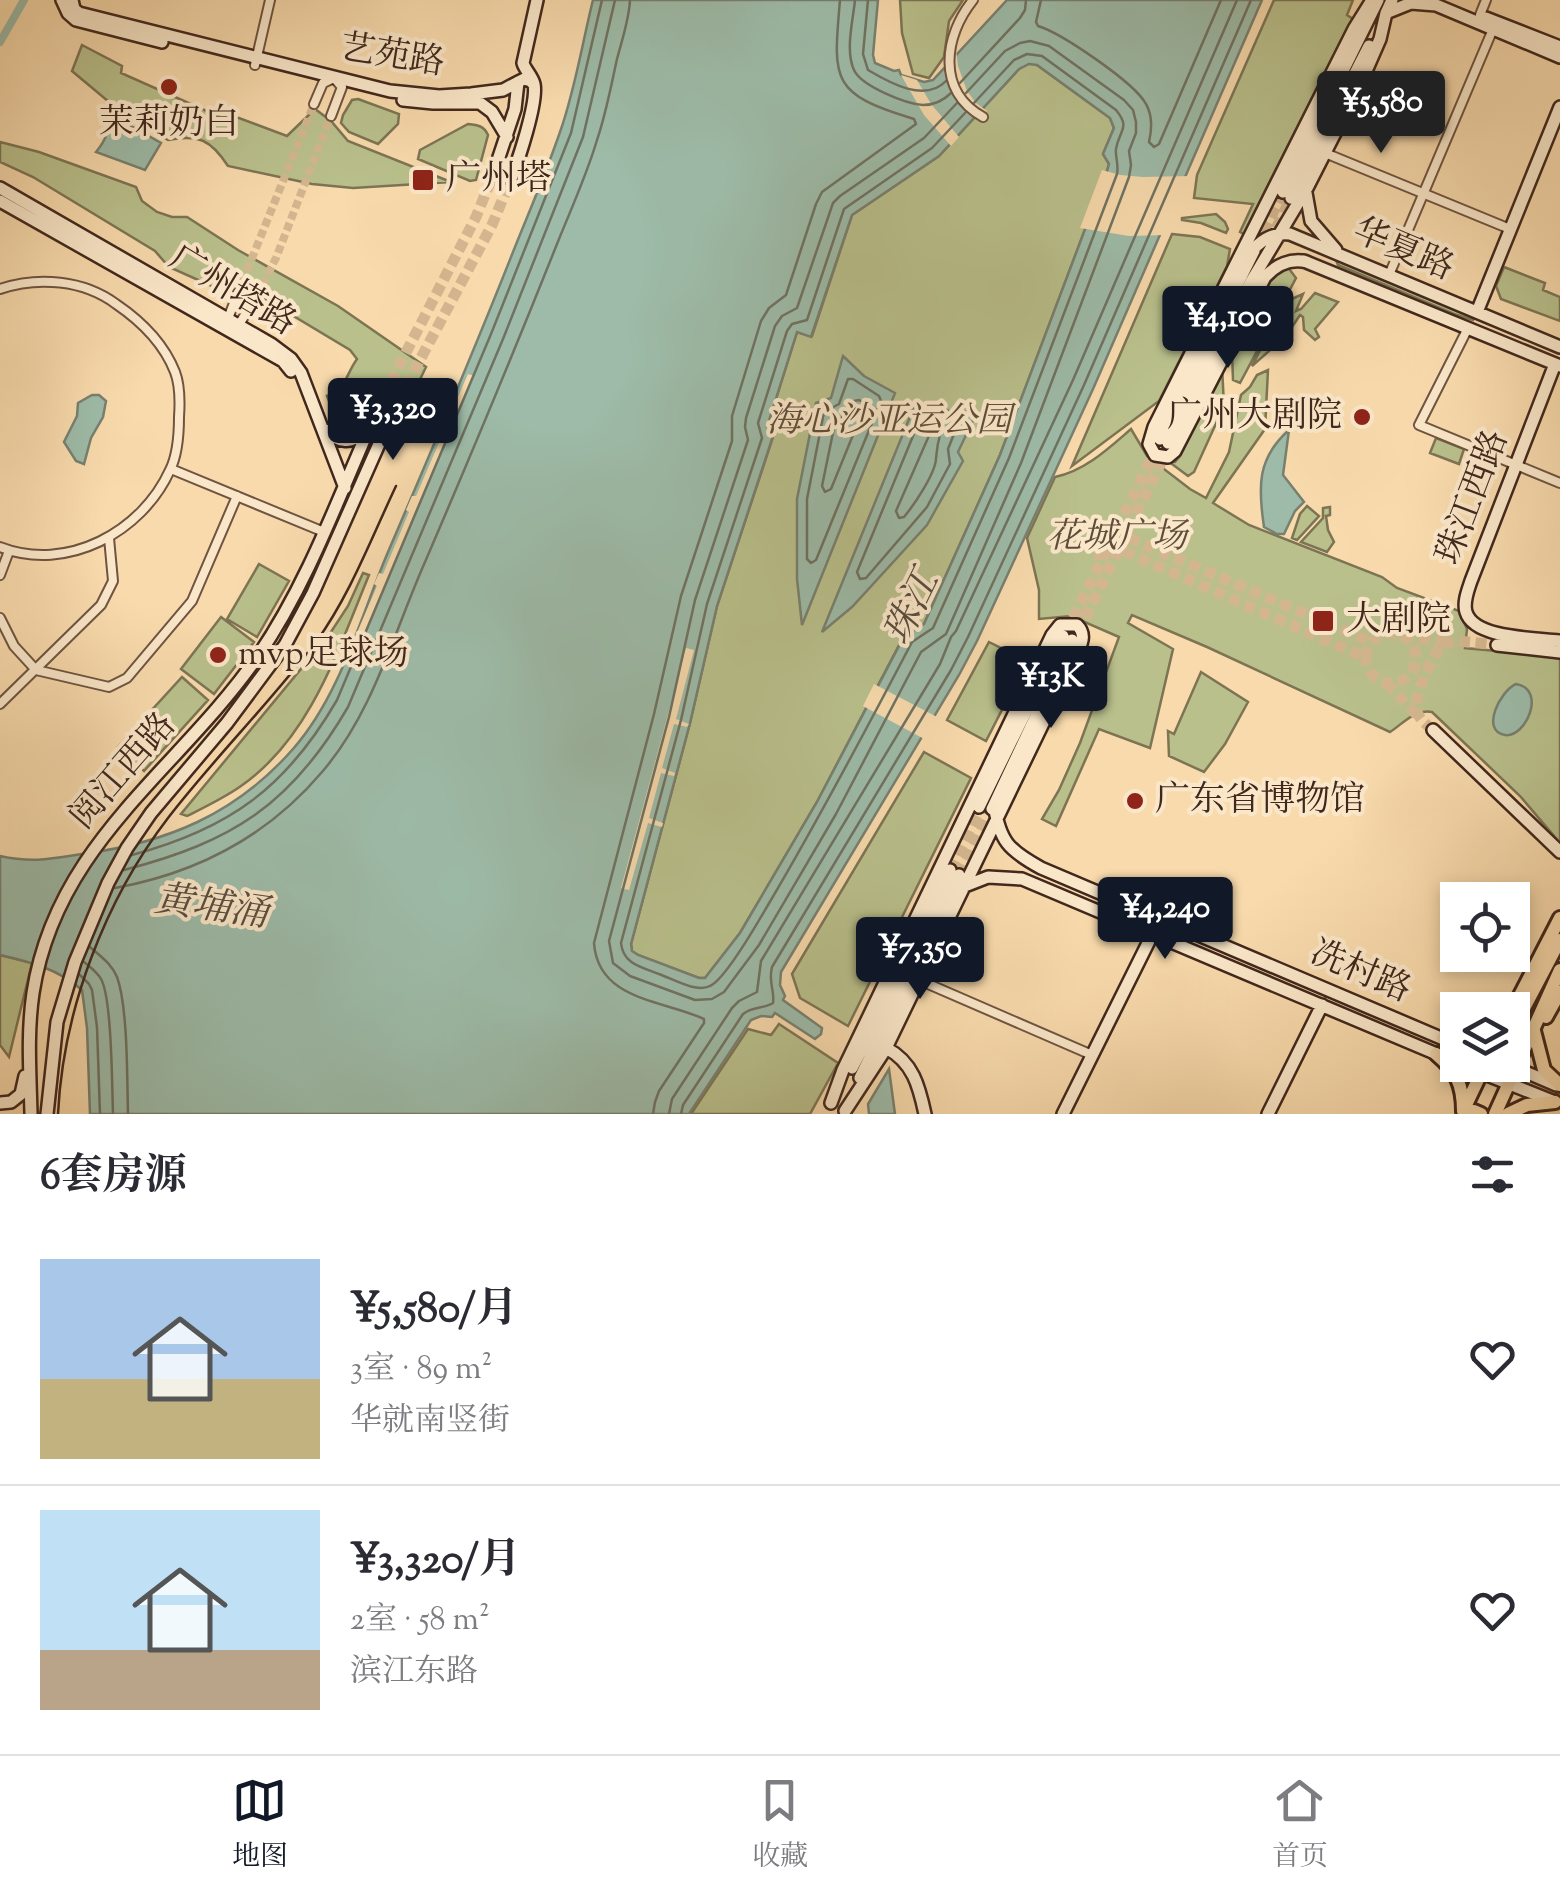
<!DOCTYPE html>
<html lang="zh">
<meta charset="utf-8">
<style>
:root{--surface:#fff;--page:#f2f2f3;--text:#2b2b33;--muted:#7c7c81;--line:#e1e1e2;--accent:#111827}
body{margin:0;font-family:"Sorts Mill Goudy","Noto Serif SC",serif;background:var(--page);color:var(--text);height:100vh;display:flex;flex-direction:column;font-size:38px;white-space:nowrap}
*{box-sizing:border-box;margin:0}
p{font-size:32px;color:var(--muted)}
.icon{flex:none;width:55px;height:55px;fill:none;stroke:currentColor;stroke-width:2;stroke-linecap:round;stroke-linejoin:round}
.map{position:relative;height:1114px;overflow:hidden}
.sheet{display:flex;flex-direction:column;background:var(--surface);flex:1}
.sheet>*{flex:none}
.fabs{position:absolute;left:1440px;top:882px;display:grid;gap:20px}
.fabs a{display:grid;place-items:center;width:90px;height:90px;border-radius:0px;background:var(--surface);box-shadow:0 5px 15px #0003;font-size:50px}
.price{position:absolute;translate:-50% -85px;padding:0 22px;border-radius:10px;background:var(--accent);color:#fff;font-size:32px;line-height:65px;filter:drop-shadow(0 2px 5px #0008)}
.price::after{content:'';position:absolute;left:50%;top:60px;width:30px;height:22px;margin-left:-15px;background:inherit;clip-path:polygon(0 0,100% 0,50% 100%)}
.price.selected{background:#222;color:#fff}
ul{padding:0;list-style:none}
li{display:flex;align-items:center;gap:30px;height:250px;padding:0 40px}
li+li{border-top:2px solid var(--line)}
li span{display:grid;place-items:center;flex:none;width:280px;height:200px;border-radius:0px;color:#555}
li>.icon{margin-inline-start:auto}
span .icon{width:120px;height:120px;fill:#fffc;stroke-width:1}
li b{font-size:42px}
h2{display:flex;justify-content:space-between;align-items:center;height:120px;padding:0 40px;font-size:42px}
.tabs{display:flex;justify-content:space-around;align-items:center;height:140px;border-top:2px solid var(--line);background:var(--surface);font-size:28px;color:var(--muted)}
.tabs a{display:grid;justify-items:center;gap:5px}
.tabs .selected{color:var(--accent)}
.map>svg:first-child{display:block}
</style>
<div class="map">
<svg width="1560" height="1114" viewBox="0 0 1560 1114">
<rect width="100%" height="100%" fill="#f8daac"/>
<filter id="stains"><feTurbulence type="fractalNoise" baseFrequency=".002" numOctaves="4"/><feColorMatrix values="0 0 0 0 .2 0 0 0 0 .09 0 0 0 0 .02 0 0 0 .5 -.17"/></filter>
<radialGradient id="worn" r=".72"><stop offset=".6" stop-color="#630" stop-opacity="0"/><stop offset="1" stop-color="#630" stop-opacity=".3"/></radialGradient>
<path fill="#b9c08c" stroke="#7d7454" stroke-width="2.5" d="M 900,0 L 963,0 L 949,21 L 944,57 L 929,78 L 913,74 L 902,33 Z
M 1274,0 L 1353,0 L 1347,15 L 1353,19 L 1246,235 L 1240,232 L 1253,204 L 1194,198 L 1197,175 Z
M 82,45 L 122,66 L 121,73 L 220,117 L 239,118 L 287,136 L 315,109 L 331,121 L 348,141 L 451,182 L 353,188 L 312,184 L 228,166 C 211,140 199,134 168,140 L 115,107 L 72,71 Z
M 1029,63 L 1037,65 L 1110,118 L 1114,128 L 1103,154 L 1109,164 L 1107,171 L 1000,455 L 924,624 L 915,630 L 908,628 L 817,802 L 740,933 L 705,978 L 699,978 L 638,955 L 632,951 L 631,944 L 690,723 L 717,606 L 775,431 L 767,427 L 797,332 L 812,336 L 852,215 L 939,156 L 1019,69 Z
M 358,99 L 399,114 L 398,124 L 378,144 L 349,132 L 341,123 L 343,115 L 352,100 Z
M 468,124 C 478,125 484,126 488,135 L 476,180 L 470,181 L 418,159 L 420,150 Z
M 0,142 L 39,152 L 136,187 L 142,201 L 157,212 L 172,217 L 187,217 L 238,250 L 338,306 L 426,367 L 410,400 L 381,390 L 362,427 L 352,432 L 339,427 L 327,396 C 348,386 345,376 357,359 L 350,350 L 255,293 L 216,288 L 169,267 L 155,251 L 33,177 L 0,162 Z
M 1216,214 L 1225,222 L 1228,229 L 1226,233 L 1201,223 L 1182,220 L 1182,218 Z
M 1172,234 L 1200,237 L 1230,249 L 1227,266 L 1159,401 L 1072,466 Z
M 1339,259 L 1475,316 L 1473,320 L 1454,314 L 1338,265 L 1336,260 Z
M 1287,266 L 1296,278 L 1240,383 L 1233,380 L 1232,351 L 1270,278 Z
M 1504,267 L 1545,283 L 1543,290 L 1560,297 L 1560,321 L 1501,299 L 1496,286 Z
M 1315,293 L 1338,302 L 1315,329 L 1319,337 L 1315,340 L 1304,330 L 1303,317 L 1300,315 L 1286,336 L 1252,366 L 1285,302 L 1303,294 L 1296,311 L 1301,309 Z
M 1222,366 L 1224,406 L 1194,472 L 1188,476 L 1168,461 L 1175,462 L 1180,456 Z
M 1268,370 L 1265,429 L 1213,503 L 1249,525 L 1382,577 L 1397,588 L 1459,611 L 1467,629 L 1465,648 L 1560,657 L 1560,843 L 1520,796 L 1432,712 C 1414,709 1404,723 1390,732 L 1207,647 L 1132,615 L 1128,623 L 1173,649 L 1150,748 L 1099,729 L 1056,826 L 1042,819 L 1059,790 L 1080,743 L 1119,637 L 1071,616 L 1039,619 L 1039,590 L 1027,538 L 1055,477 C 1085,471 1109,448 1131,429 L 1147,456 L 1190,489 L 1206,498 L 1229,452 L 1241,395 L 1250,387 L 1257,375 Z
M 1436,438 L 1464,449 L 1459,464 L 1430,453 Z
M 1307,506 L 1319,516 L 1297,540 L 1292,538 L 1300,514 Z
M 1330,507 L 1330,515 L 1326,516 L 1328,530 L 1334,542 L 1327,552 L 1301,542 L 1323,518 L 1323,508 Z
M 259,564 L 289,581 L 257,637 L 227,619 Z
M 363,573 L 369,575 C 338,650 310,738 241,786 C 224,798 205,807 187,816 L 181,814 L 329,635 L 348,606 Z
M 221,617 L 254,642 L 214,694 L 181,669 Z
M 989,642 L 1027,661 L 986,741 L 947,720 Z
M 1201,672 L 1248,702 L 1225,744 L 1204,772 L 1169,756 L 1168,731 L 1174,734 Z
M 182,677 L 208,700 L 144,771 L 118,747 Z
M 924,752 L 971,778 L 848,1026 L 800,998 L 792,974 Z
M 0,955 L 32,963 L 9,1057 L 0,1045 Z
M 779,1024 L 838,1063 L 810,1114 L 691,1114 L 748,1029 L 771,1035 Z"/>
<path fill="#9dbba8" stroke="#788070" stroke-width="2.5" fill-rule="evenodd" d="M 593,0 L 878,0 L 873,55 L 875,63 L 894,71 L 899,70 L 901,75 L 924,82 L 933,80 L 1007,0 L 1262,0 L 1093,389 L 977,641 L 959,675 L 781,972 L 780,985 L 785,996 L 783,1000 L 822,1028 L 821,1034 L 815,1039 L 775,1013 L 772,1017 L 761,1016 L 751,1020 L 689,1114 L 90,1114 L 87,1028 L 82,990 C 58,969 31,962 0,955 L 0,856 C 32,863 50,859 82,854 C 167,843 236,814 293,749 C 341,694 360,618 388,552 C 431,452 473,353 513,252 C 529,212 546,173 560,132 C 575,90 582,44 593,0 ZM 1029,64 L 1037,65 L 1110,118 L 1114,128 L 1103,154 L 1109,164 L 1107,171 L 1000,455 L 924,624 L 915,630 L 909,627 L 817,802 L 740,933 L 705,978 L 699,978 L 638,955 L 632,951 L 631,944 L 690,723 L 717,606 L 775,430 L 767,427 L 797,332 L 811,337 L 852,215 L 939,156 L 1019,69 Z
M 108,113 L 161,143 L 145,170 L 96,152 C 106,140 110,130 108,113 Z
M 843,356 L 864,376 L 895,393 L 802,625 L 797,579 L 797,499 L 816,403 L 831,398 Z
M 92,395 L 99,395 L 106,401 L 103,417 L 91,438 L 84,464 L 76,461 L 64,442 L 77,416 L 78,403 Z
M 916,402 L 950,411 L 977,412 L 958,452 L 963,461 L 927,525 L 852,607 L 822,632 Z
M 1289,430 L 1283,475 L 1304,502 L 1295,511 L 1284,534 L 1277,534 L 1264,527 C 1258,487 1257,458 1289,430 Z
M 1516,684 C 1547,689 1526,738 1505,735 C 1480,731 1500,691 1516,684 Z
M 889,1069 L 895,1114 L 869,1114 L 868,1104 Z"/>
<path fill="#f8daac" d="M 956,50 L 958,66 L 967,91 L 976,103 L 987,111 L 978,121 L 961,105 L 946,76 L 944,62 Z
M 901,75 L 917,80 L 931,104 L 959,137 L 951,146 L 924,115 Z
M 1102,170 L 1120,175 L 1143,177 L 1191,176 L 1165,235 L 1129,236 L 1080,228 Z
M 468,374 L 474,376 L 360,644 L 353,642 L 377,586 L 374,584 L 379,573 L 383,574 L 409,512 L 406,510 L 412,496 L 416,496 L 441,438 L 438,436 L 443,424 L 446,424 Z
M 686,648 L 694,650 L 676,719 L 689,724 L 687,727 L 674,724 L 662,768 L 675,773 L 674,776 L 661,773 L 649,818 L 663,823 L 662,827 L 648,823 L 629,890 L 621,888 Z
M 874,684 L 939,718 L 926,740 L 863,706 Z"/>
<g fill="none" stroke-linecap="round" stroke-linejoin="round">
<path stroke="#6f7262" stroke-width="2.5" d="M 855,0 C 853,21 845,50 854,70 C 861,86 906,104 923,105 C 934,105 943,101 951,93
M 868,0 L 863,54 L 868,70 C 890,83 925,103 946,81
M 1041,0 L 1036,22 L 1038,26 C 1061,33 1134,82 1146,104 C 1153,116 1152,129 1149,142 L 1154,147 L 1159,144 L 1221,0
M 960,83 L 1020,18 L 1025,10 L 1026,0
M 957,103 L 924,138 L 840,196 L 833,203 L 797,308 L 782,316 L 775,326 L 746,418 L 745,427 L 748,440 L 695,600 L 669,717 L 609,941 L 613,963 L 630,976 L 695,1000 L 712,999 L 724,992 L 759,945 L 836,814 L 921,652 L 946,634 L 1021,463 L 1129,177 L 1131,165 L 1129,151 L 1136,133 L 1136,122 L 1133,110 L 1124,100 L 1049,46 L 1030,41 L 1020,43 L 1005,51 L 966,93
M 966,112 L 932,148 L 844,209 L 807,320 L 792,324 L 787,331 L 758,423 L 762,438 L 707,604 L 681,720 L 621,943 C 623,964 641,967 659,974 C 673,979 696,993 710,986 C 726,979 758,922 768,905 C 819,819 866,730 912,642 L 933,628 L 1009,458 L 1117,174 C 1119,164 1115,157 1116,149 C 1119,130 1131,128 1116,110 L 1042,56 L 1027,54 L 1014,60 L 974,103
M 848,379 L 853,379 L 879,396 L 881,401 L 816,560 L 811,563 L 807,559 L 807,499 L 824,412 L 839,404 Z
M 859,400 L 864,403 L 864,408 L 831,489 L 825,492 L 822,486 L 835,423 L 847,413 L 854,401 Z
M 926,416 L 955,421 L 958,424 L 948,449 L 950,464 L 927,507 L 866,578 L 860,579 L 857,572 L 920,419 Z
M 931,431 L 937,431 L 940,435 C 937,445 937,450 936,459 C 935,474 914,505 904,517 L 899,518 L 896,511 Z
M 132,855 C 229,829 286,788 337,700 L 491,334 L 571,133 L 602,0
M 124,870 C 232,842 291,805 348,707 L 503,339 L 583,137 L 615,0
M 115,888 C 197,873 268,836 322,772 C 373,713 394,632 425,562 C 471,455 516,347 559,239 C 572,207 587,174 597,140 C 606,114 611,86 617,59 C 622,40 629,20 630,0
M 90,947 C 100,956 112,964 117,977 C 128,1007 127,1080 128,1114
M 84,962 C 90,967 97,972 101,979 C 112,998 112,1088 113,1114
M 80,975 L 89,984 L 92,990 L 97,1027 L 100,1114
M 653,1114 L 655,1102 L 659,1091 L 704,1023 L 704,1019 C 664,1000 598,1001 594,943 L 654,714 L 681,596 L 732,441 L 732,416 L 761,321 L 769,308 L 786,295 L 816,204 L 822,192 L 916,124 L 914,119 C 830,94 833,80 840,0
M 669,1114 L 672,1099 L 732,1008 L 739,1001 L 757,992 L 761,961 L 940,664 L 951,637 L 956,631 L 1073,380 L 1237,0
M 681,1114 L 683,1105 L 743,1014 C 753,1006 764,1009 773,1003 C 775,990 768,983 772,967 L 951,670 L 968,637 L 1084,385 L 1251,0"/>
<path stroke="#9dbba8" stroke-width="8" d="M 0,42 L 24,0"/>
<path stroke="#d3b68f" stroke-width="8" stroke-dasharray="8 4" stroke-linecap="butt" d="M 238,293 L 314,104
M 257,296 L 276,258 L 331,116"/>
<path stroke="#d3b68f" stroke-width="11" stroke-dasharray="11 5.5" stroke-linecap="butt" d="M 1269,243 L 1291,198
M 1256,247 L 1283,192
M 383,397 L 476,217 L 493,175
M 398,401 L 492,225 L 511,179
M 1129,538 L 1371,642
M 1124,551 L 1366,658
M 1100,560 L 1100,535 L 1105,529 L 1120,518
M1366 658a25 25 0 1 1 50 0a25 25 0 1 1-50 0Z
M 1066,633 L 1157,447
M 1078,633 L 1175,434
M 1403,636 L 1448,642
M 1386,683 L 1418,716
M 1433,730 C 1427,725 1420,720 1417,712 C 1412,696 1433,657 1442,644 L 1459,641 L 1497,645
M 950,870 L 983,802
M 959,875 L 995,803"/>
<g stroke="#6f5441" stroke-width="12">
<path id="street" d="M 973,0 C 944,36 936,91 983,117
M 1480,15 L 1486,0
M 255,65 L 270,0
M 314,104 L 323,83 L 334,78 L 342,87 L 331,116
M 1325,153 L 1510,229
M 1389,275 L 1493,29
M 0,289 C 38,276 84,280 116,304 C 141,321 164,344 175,372 C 180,385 180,403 179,417 C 179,434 178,454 170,470 C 142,532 67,573 0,547
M 227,321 L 238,293
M 238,326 L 257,296
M 1468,328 L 1419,425 L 1560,483
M 171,469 L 324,532
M 0,575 L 9,551
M 0,618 L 14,646 L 36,670 L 109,687 L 127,678 L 192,601 L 237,496
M 0,704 L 101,605 L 113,581 L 109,538
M 919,980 L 1092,1055"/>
</g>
<g stroke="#41281d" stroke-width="16">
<path id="secondary" d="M 62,0 L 68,13 L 76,20 L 162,42
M 72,0 L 74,9 L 79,13 L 390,91 L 439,96 L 471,94 L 503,90 L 524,79 L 531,81 L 534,85
M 1386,13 L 1411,3 L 1436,5 L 1560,57
M 1486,18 L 1560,47
M 403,100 L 433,103 L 480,103 L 492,112 L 507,137
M 493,175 L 515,109 L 518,82
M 511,179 C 518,161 538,102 534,84 C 532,76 525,70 523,63 L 537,0
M 0,188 L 271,344 L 291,359 L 301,373 L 345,488
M 1283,192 L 1378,0
M 1306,193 L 1311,221 L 1336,250
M 1291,198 L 1369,46
M 0,201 L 283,361 L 291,371
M 1247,256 C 1259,242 1271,232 1290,234 L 1560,347
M 1304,261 L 1560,366
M 1307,262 C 1291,258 1276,265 1265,277 L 1175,451 L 1168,457 L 1155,455 L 1149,444 L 1154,427 L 1354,29 L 1372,0
M 1477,312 L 1560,107
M 1555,364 L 1471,581 C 1468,590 1463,602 1466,612 C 1474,639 1536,638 1560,641
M 324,429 C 337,442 351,445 364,432
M 1160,439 L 1254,251
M 1168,443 L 1252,280 L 1307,188 L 1363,78 L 1380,39 L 1386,13 L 1392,0
M 1497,645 L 1560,652
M 1433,730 L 1560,852
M 994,805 C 1000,841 1008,850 1041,868 L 1448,1041
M 979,807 L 1063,636
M 992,809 L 1072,640
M 965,886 L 988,877 L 1022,879 L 1458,1063
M 886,1048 C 913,1062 919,1086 925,1114
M 1462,1065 L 1555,1102
M 1509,1065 L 1556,1085
M 852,1068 L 880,1015 L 950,870
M 860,1078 L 959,875
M 0,1103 L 11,1102 L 21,1094 L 25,1076
M 831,1103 L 843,1070 L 1052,635 L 1060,625 L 1077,625 C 1085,633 1083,641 1078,651 L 885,1050 L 845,1111
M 31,1114 C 30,1073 27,1033 33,993 C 56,843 178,771 258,656 C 312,577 343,484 383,397
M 47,1114 L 57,1022 L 75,962 L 108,883 L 127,848 L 151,813 L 227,723 L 285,645 L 313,593 L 398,401
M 1063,1114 L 1152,935
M 1268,1114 L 1322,1005"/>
</g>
<g stroke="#41281d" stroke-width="18">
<path id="primary" d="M 1512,1011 L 1560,918
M 1546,1017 L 1560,992
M 1512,1031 L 1560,940
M 1534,1031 L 1544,1070 L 1560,1085
M 1443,1038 L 1458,1040
M 1436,1054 C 1456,1071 1463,1084 1463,1111
M 1465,1107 L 1485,1065
M 1463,1111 L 1474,1111 L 1481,1114
M 1495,1114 L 1560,970
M 1508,1114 L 1527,1105 L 1555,1102"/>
</g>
<use href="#street" stroke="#fae7c9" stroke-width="8"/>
<use href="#secondary" stroke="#fae7c9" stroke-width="11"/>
<use href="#primary" stroke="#f8daac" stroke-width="12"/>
<path stroke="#41281d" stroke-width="2.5" d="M 58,1114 C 63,1010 105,900 168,818 C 215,757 270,703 316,642 C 350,595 371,539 396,486"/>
</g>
<g fill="#8f2418" stroke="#fae7c9" stroke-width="4">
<circle cx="169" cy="87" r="10"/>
<rect x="411" y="168" width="24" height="24" rx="5"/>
<circle cx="1362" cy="417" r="10"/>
<rect x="1311" y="609" width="24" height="24" rx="5"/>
<circle cx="218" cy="655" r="10"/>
<circle cx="1135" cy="801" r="10"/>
</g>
<g text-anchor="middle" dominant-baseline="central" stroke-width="8" stroke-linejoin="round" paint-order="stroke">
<g font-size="35" fill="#41281d" stroke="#fae7c9">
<text transform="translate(392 57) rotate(9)">艺苑路</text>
<text transform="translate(1403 251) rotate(23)">华夏路</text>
<text transform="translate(232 292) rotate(31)">广州塔路</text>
<text transform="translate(1474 498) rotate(-69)">珠江西路</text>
<text transform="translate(124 772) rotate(-49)">阅江西路</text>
<text transform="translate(1360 973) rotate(23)">冼村路</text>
</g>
<g font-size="35" fill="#41281d" stroke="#fae7c9" text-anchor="start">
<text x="169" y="124" text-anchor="middle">茉莉奶白</text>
<text x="446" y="180">广州塔</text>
<text x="1342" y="417" text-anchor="end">广州大剧院</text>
<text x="1346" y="621">大剧院</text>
<text x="238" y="655">mvp足球场</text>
<text x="1155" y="801">广东省博物馆</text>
</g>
<g font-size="35" font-style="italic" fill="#5f4e39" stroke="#fae7c9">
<text x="889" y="422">海心沙亚运公园</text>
<text x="1117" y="538">花城广场</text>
</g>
<g font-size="38" font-style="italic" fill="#584d40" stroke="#fae7c9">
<text transform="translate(914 609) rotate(-64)">珠江</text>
<text transform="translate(211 909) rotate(8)">黄埔涌</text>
</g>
</g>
<rect width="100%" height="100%" filter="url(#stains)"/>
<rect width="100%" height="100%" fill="url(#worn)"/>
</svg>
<div class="fabs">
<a><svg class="icon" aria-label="locate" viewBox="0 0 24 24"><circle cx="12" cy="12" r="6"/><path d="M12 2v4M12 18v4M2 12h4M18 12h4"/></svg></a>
<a><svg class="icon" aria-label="layers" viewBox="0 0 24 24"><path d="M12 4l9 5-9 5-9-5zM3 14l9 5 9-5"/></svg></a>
</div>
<b class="price selected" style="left:1381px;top:156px">¥5,580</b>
<b class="price" style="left:1228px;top:371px">¥4,100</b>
<b class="price" style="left:393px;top:463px">¥3,320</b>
<b class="price" style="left:1051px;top:731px">¥13K</b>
<b class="price" style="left:1165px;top:962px">¥4,240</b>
<b class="price" style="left:920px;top:1002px">¥7,350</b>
</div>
<section class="sheet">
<h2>6套房源<svg class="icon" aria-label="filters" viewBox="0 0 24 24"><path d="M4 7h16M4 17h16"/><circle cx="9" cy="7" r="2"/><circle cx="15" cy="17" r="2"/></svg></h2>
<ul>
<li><span style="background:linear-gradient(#a9c7e8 60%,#c2b280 0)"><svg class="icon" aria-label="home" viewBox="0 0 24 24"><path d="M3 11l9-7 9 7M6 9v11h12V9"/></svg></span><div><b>¥5,580/月</b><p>3室 · 89 m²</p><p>华就南竖街</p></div><svg class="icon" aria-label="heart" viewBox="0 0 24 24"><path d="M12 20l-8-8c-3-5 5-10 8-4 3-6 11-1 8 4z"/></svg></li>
<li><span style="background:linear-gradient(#bfe0f5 70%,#b9a48a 0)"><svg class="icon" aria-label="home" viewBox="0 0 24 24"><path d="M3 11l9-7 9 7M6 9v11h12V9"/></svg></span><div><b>¥3,320/月</b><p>2室 · 58 m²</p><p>滨江东路</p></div><svg class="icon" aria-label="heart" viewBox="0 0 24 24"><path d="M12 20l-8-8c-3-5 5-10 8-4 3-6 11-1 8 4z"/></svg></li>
</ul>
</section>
<nav class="tabs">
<a class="selected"><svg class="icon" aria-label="map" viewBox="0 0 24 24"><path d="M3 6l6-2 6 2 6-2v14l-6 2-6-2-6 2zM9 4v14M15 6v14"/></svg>地图</a>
<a><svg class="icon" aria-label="saved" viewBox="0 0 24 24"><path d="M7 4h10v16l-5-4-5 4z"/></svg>收藏</a>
<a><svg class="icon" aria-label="home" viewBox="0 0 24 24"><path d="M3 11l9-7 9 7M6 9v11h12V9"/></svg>首页</a>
</nav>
